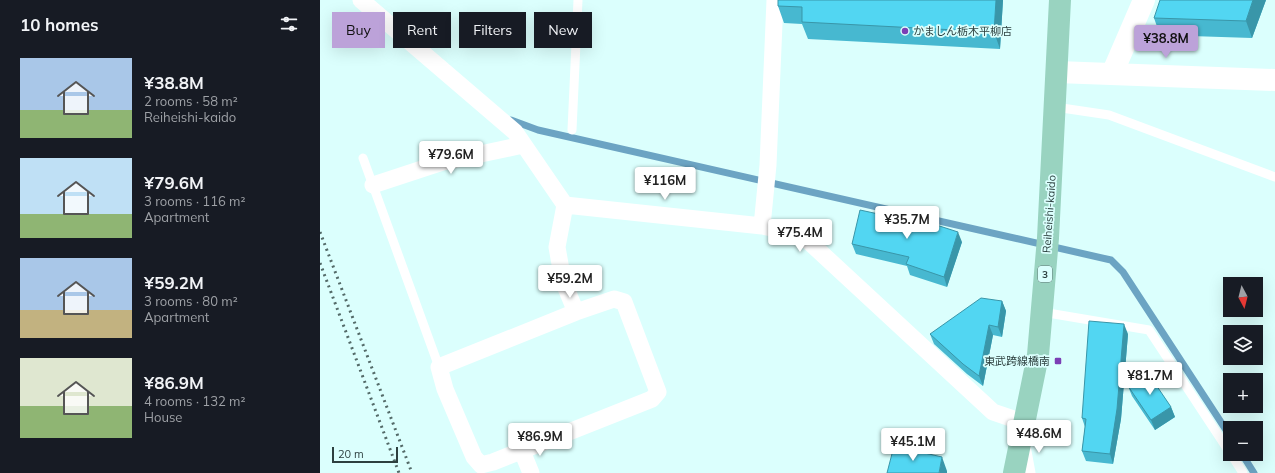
<!DOCTYPE html>
<meta charset="utf-8">
<style>
:root{--surface:#171b24;--page:#20242c;--text:#f1f3f6;--muted:#9ea1a6;--accent:#bca2d9}
body{margin:0;font-family:Mulish,"Noto Sans JP",sans-serif;background:var(--page);color:var(--text);height:100vh;display:flex;flex-direction:column;font-size:15px;white-space:nowrap}
*{box-sizing:border-box;margin:0}
p{font-size:13px;color:var(--muted)}
.icon{flex:none;width:22px;height:22px;fill:none;stroke:currentColor;stroke-width:2;stroke-linecap:round;stroke-linejoin:round}
.map{position:relative;flex:1;overflow:hidden}
.details{display:flex;flex-direction:column;background:var(--surface);width:320px}
.details>*{flex:none}
.guide{position:absolute;left:12px;top:12px;width:380px;height:36px;display:flex;gap:8px}
.needle{width:26px;rotate:173deg}
.tools{position:absolute;left:903px;top:277px;display:grid;gap:8px}
.tools a{display:grid;place-items:center;width:40px;height:40px;border-radius:0px;background:var(--surface);box-shadow:0 4px 16px #0002;font-size:20px}
.scale{position:absolute;left:12px;bottom:10px;width:66px;box-sizing:border-box;padding-left:4px;border:2px solid #2d403f;border-top:0;font-size:11px;line-height:14px;white-space:nowrap;color:#2d403f;-webkit-text-stroke:3px #dbfffd;paint-order:stroke}
.price{position:absolute;translate:-50% -34px;padding:0 9px;border-radius:4px;background:#fff;color:#222;font-size:13px;line-height:26px;filter:drop-shadow(0 1px 2px #0008)}
.price::after{content:'';position:absolute;left:50%;top:24px;width:12px;height:9px;margin-left:-6px;background:inherit;clip-path:polygon(0 0,100% 0,50% 100%)}
.price.selected{background:var(--accent);color:#111}
ul{padding:0;list-style:none}
li{display:flex;align-items:center;gap:12px;height:100px;padding:0 20px}
li span{display:grid;place-items:center;flex:none;width:112px;height:80px;border-radius:0px;color:#555}
li>.icon{margin-inline-start:auto}
span .icon{width:48px;height:48px;fill:#fffc;stroke-width:1}
li b{font-size:17px}
h2{display:flex;justify-content:space-between;align-items:center;height:48px;padding:0 20px;font-size:17px}
.tag{padding:0 14px;border-radius:0px;background:var(--surface);box-shadow:0 4px 16px #0002;font-size:14px;line-height:36px}
.tag.selected{background:var(--accent);color:#111}
main{display:flex;flex:1;min-height:0}
.map>svg:first-child{display:block}
</style>
<main>
<section class="details">
<h2>10 homes<svg class="icon" aria-label="filters" viewBox="0 0 24 24"><path d="M4 7h16M4 17h16"/><circle cx="9" cy="7" r="2"/><circle cx="15" cy="17" r="2"/></svg></h2>
<ul>
<li><span style="background:linear-gradient(#a9c7e8 65%,#8fb573 0)"><svg class="icon" aria-label="home" viewBox="0 0 24 24"><path d="M3 11l9-7 9 7M6 9v11h12V9"/></svg></span><div><b>¥38.8M</b><p>2 rooms · 58 m²</p><p>Reiheishi-kaido</p></div></li>
<li><span style="background:linear-gradient(#bfe0f5 70%,#8fb573 0)"><svg class="icon" aria-label="home" viewBox="0 0 24 24"><path d="M3 11l9-7 9 7M6 9v11h12V9"/></svg></span><div><b>¥79.6M</b><p>3 rooms · 116 m²</p><p>Apartment</p></div></li>
<li><span style="background:linear-gradient(#a9c7e8 65%,#c2b280 0)"><svg class="icon" aria-label="home" viewBox="0 0 24 24"><path d="M3 11l9-7 9 7M6 9v11h12V9"/></svg></span><div><b>¥59.2M</b><p>3 rooms · 80 m²</p><p>Apartment</p></div></li>
<li><span style="background:linear-gradient(#dfe7d0 60%,#8fb573 0)"><svg class="icon" aria-label="home" viewBox="0 0 24 24"><path d="M3 11l9-7 9 7M6 9v11h12V9"/></svg></span><div><b>¥86.9M</b><p>4 rooms · 132 m²</p><p>House</p></div></li>
</ul>
</section>
<div class="map">
<svg width="955" height="473" viewBox="0 0 955 473">
<rect width="100%" height="100%" fill="#dbfffd"/>
<g fill="none" stroke-linecap="round" stroke-linejoin="round">
<path stroke="#6ca4c3" stroke-width="7" d="M 191,120 L 218,130 L 791,260 L 803,272 L 910,436
M 922,454 L 934,473"/>
<path stroke="#fff" stroke-width="9" d="M 735,107 L 789,115 L 955,177
M 252,130 L 258,0
M 43,158 L 119,367
M 722,312 L 829,330 L 910,453
M 911,454 L 923,473"/>
<path stroke="#fff" stroke-width="17" d="M 41,0 L 195,132 L 245,205 L 237,247 L 243,281 L 256,312
M 455,0 L 448,165 L 442,226 L 463,230 L 485,238 L 673,412 L 705,423
M 53,185 L 123,162 L 203,145
M 245,205 L 442,226
M 294,299 L 304,302 L 338,392 L 332,399 L 173,462 L 161,465 L 154,457 L 125,389 L 119,367 L 256,312 Z
M 702,446 L 707,473
M 202,451 L 211,473"/>
<path stroke="#fff" stroke-width="22" d="M 737,72 L 955,80
M 792,74 L 824,0"/>
<path stroke="#99d3c0" stroke-width="22" d="M 694,473 L 718,355 L 728,238 L 740,0"/>
<path stroke="#536a68" stroke-width="3" stroke-dasharray="2 4" stroke-linecap="butt" d="M 0,232 L 92,473
M 0,263 L 79,473"/>
</g>
<path fill="#47b8d0" d="M 683,0 L 680,49 L 488,39 L 482,24 L 464,23 L 458,6 Z
M 946,0 L 932,38 L 840,35 L 834,18 Z
M 642,242 L 627,287 L 590,275 L 587,266 L 536,254 L 532,244 Z
M 682,301 L 686,311 L 682,337 L 673,335 L 663,386 L 647,374 L 614,344 L 610,334 Z
M 808,334 L 801,419 L 793,464 L 766,461 L 762,451 L 765,427 L 762,418 Z
M 808,386 L 851,407 L 855,417 L 835,430 L 812,396 Z"/>
<path fill="#3996a9" d="M 676,0 L 683,0 L 680,49 L 674,32 Z
M 933,0 L 946,0 L 932,38 L 926,21 Z
M 638,232 L 642,242 L 627,287 L 624,277 Z
M 682,301 L 686,311 L 682,337 L 678,327 Z
M 804,324 L 808,334 L 801,419 L 793,464 L 790,454 Z
M 669,325 L 673,335 L 663,386 L 659,376 Z
M 851,407 L 855,417 L 835,430 L 831,420 Z
M 622,457 L 627,471 L 627,473 L 619,473 Z"/>
<path fill="#52d6f2" stroke="#3996a9" d="M 458,0 L 676,0 L 674,32 L 482,22 L 482,7 L 458,6 Z
M 840,0 L 933,0 L 926,21 L 834,18 Z
M 540,210 L 600,223 L 601,220 L 638,232 L 624,277 L 586,264 L 589,257 L 532,244 Z
M 661,298 L 682,301 L 678,327 L 669,325 L 659,376 L 643,364 L 610,334 Z
M 769,321 L 804,324 L 797,409 L 790,454 L 762,451 L 766,419 L 762,418 Z
M 828,373 L 851,407 L 831,420 L 808,386 Z
M 574,446 L 622,457 L 619,473 L 567,473 Z"/>
<g fill="#7b3fb5" stroke="#dbfffd" stroke-width="1.5">
<circle cx="585" cy="31" r="4"/>
<rect x="734" y="357" width="8" height="8" rx="2"/>
</g>
<g text-anchor="middle" dominant-baseline="central" stroke-width="3.5" stroke-linejoin="round" paint-order="stroke">
<rect fill="#dbfffd" stroke="#617978" stroke-width="1" x="718" y="266" width="14" height="16" rx="3"/>
<g font-size="10" font-weight="bold" fill="#2d403f">
<text x="725" y="274">3</text>
</g>
<g font-size="11" fill="#2d403f" stroke="#dbfffd" text-anchor="start">
<text x="593" y="31">かましん栃木平柳店</text>
<text x="730" y="361" text-anchor="end">東武跨線橋南</text>
</g>
<g font-size="11" fill="#2d403f" stroke="#dbfffd">
<text transform="translate(729 214) rotate(-86)">Reiheishi-kaido</text>
</g>
</g>
</svg>
<div class="tools">
<a><svg class="needle" viewBox="-14 -14 28 28"><path d="M0-13l5 13h-10z" fill="#e53935"/><path d="M0 13l5-13h-10z" fill="#9ea1a6"/></svg></a>
<a><svg class="icon" aria-label="layers" viewBox="0 0 24 24"><path d="M12 4l9 5-9 5-9-5zM3 14l9 5 9-5"/></svg></a>
<a>+</a>
<a>−</a>
</div>
<div class="scale">20 m</div>
<b class="price selected" style="left:846px;top:59px">¥38.8M</b>
<b class="price" style="left:131px;top:175px">¥79.6M</b>
<b class="price" style="left:345px;top:201px">¥116M</b>
<b class="price" style="left:587px;top:240px">¥35.7M</b>
<b class="price" style="left:480px;top:253px">¥75.4M</b>
<b class="price" style="left:250px;top:299px">¥59.2M</b>
<b class="price" style="left:830px;top:396px">¥81.7M</b>
<b class="price" style="left:719px;top:454px">¥48.6M</b>
<b class="price" style="left:220px;top:457px">¥86.9M</b>
<b class="price" style="left:593px;top:462px">¥45.1M</b>
<div class="guide">
<a class="tag selected">Buy</a>
<a class="tag">Rent</a>
<a class="tag">Filters</a>
<a class="tag">New</a>
</div>
</div>
</main>
